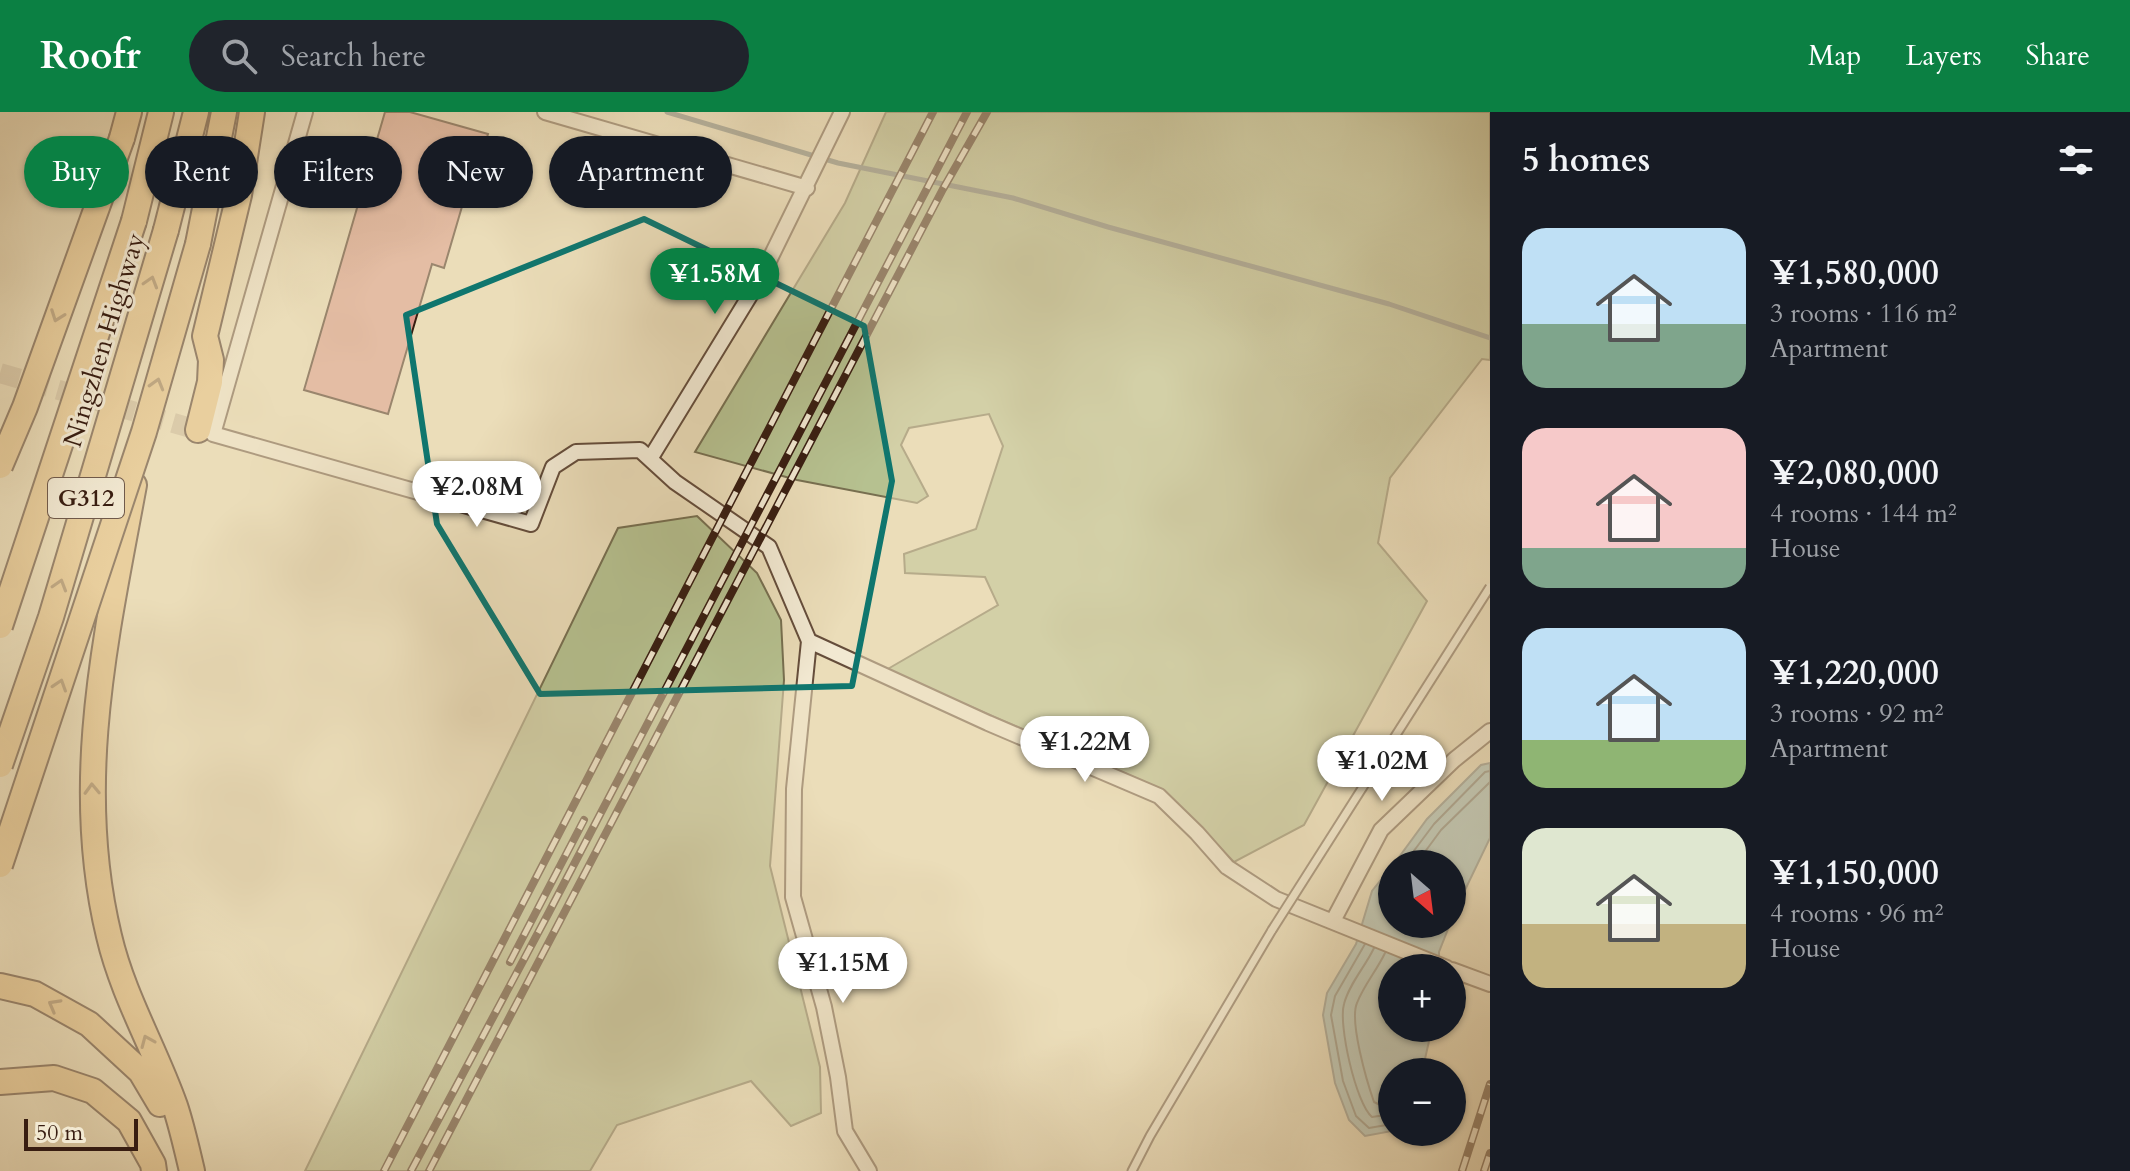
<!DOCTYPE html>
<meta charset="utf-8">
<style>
:root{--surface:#171b24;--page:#20242c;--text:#f1f3f6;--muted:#9ea1a6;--accent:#0b8043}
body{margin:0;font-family:Cardo,serif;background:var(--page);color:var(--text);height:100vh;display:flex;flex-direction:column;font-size:30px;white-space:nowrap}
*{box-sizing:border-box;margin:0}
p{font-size:26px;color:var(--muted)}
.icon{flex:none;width:44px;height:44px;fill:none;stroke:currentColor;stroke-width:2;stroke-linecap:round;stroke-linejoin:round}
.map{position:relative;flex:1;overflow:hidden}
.side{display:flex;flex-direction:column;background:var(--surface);width:640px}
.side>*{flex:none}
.guide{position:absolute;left:24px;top:24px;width:760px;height:72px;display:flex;gap:16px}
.needle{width:52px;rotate:152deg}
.buttons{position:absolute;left:1378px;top:738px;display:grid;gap:16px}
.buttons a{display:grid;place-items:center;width:88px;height:88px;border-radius:50%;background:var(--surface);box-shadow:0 2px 6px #0004;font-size:40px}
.scale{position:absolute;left:24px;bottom:20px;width:114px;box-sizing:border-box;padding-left:8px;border:4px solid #381d11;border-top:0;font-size:22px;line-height:28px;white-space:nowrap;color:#381d11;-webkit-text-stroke:6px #f2e9d2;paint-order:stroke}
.price{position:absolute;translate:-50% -68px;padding:0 18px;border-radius:28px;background:#fff;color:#222;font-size:26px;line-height:52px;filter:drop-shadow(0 2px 4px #0008)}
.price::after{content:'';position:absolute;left:50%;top:48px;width:24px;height:18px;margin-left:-12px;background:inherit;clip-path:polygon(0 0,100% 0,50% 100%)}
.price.on{background:var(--accent);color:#fff}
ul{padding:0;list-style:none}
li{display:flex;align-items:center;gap:24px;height:200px;padding:0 32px}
li span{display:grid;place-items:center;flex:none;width:224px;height:160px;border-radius:24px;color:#555}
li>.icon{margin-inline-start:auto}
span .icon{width:96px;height:96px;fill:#fffc;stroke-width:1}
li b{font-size:34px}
h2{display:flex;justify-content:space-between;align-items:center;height:96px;padding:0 32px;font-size:34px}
.chip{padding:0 28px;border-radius:36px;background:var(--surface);box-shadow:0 2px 6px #0004;font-size:28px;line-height:72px}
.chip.on{background:var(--accent);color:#fff}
header{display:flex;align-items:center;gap:48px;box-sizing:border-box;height:112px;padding:0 40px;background:var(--accent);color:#fff}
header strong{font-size:38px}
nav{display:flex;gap:44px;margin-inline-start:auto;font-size:28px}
.search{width:560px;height:72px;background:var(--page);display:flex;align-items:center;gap:20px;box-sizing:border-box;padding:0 28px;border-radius:44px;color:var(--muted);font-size:30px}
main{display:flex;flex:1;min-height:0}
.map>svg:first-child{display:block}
</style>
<header>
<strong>Roofr</strong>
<div class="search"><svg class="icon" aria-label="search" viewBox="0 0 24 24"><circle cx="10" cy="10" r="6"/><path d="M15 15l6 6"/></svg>Search here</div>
<nav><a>Map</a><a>Layers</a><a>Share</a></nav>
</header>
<main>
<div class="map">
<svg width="1490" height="1059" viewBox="0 0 1490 1059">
<rect width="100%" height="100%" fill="#ebddb9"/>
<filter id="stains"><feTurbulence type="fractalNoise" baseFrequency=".0025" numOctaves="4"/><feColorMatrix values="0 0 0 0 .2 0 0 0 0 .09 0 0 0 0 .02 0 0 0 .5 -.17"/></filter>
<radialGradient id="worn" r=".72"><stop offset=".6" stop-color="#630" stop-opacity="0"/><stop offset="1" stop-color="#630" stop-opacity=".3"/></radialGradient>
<path fill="#b6c190" stroke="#776f50" stroke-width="2" d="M 886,0 L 1490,0 L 1490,248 L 1482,247 L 1390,366 L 1378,431 L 1427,489 L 1304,713 L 1234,750 L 1164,678 L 886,558 L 998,493 L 985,465 L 905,461 L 904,442 L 976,417 L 1003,334 L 989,302 L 909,316 L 901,333 L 928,384 L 917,391 L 797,368 L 695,340 L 845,91 Z
M 697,404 L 757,461 L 781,508 L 784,568 L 770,754 L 820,955 L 821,1001 L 791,1014 L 751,969 L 617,1013 L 590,1059 L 305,1059 L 618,416 Z"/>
<path fill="#9bbab8" stroke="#737b75" stroke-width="2" d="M 1490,651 L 1490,726 L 1452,805 L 1452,752 L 1394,752 L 1427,707 L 1481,653 Z
M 1392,754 L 1392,812 L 1450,812 L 1439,840 L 1439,856 L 1392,856 L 1392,916 L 1432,916 L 1422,960 L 1392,960 L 1392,1019 L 1365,1024 L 1349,1008 L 1335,971 L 1323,903 L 1327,881 L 1356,832 L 1372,779 Z"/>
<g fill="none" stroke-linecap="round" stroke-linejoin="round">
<path stroke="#6a6c64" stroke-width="2" d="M 1404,752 L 1434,712 L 1485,660 L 1490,659
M 1416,752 L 1441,718 L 1490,670
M 1365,832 L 1335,884 L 1331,903 L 1343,969 L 1356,1004 L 1369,1016 L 1392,1012
M 1374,836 C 1365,855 1349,872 1344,892 C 1338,912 1356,992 1372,1005 L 1392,1002
M 1385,841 C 1377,858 1364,873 1357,891 C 1349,909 1367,970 1374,990 L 1378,992 L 1392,990"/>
<path stroke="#737b75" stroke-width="5" d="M 667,0 L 838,51 L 1013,86 L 1108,115 L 1389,192 L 1490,226"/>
</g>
<path fill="#db978a" stroke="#381d11" stroke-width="2" d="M 385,0 L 410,0 L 488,22 L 471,82 L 466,81 L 444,156 L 432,152 L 388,302 L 304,278 Z"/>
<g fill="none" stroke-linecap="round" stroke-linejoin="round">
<path stroke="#c7b797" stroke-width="20" stroke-dasharray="20 10" stroke-linecap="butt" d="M 0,261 L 198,318"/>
<g stroke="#654d3b" stroke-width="11">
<path id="service" d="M 1132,1059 L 1150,1024 L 1272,818"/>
</g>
<g stroke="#654d3b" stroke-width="18">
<path id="minor" d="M 305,0 L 213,322 L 531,412 L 553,355 L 576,340 L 640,338 L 675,370 L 769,435 L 809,529 L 794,677 L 793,785 L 824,895 L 838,965 L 845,1019 L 869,1059
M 545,0 L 807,76
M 650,347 L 760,167 L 842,0
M 809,529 L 988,611 L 1159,684 L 1197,721 L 1227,755 L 1276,787 L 1447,856
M 1333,809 L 1381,718 L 1454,648 L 1490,619
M 1452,858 L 1490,872"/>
</g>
<g stroke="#381d11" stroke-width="28">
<path id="primary" d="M 198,318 L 210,270 L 211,248 L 205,224 L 239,83 L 252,0"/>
</g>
<g stroke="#381d11" stroke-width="28">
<path id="trunk" d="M 122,26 L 129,0
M 134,109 L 161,0
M 166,118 L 196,0
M 198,132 L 224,0
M 134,373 C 106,525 72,671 109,824 C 123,884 155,937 175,994 C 182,1015 187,1038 192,1059
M 0,874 L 35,882 L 89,912 L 141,960 L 160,992
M 0,970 L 54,966 L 93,979 L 129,1009 L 153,1052 L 154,1059"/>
</g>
<use href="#service" stroke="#f2e9d2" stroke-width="7"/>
<use href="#minor" stroke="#f2e9d2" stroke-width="14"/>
<use href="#primary" stroke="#e6be7c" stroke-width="24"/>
<use href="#trunk" stroke="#e6be7c" stroke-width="24"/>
<g stroke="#381d11" stroke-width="8">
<path id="rail" d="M 510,850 L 584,708
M 384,1059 L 933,0
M 411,1059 L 547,804 L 967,0
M 429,1059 L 943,77 L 987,0
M 1462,1059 L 1490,972
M 1484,1059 L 1490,1041"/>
</g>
<use href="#rail" stroke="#f2e9d2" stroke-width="5" stroke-dasharray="15" stroke-linecap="butt"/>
<g stroke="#654d3b" stroke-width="11" stroke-linecap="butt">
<path id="service-bridge" d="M 1272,818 L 1490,475"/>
</g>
<g stroke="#381d11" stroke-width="28" stroke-linecap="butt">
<path id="trunk-bridge" d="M 0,354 L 25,295 L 122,26
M 0,514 L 134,109
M 0,653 L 51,505 L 166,118
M 0,753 L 144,320 L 198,132"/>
</g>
<use href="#service-bridge" stroke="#f2e9d2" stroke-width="7"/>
<use href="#trunk-bridge" stroke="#e6be7c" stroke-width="24"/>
</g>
<defs><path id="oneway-chevron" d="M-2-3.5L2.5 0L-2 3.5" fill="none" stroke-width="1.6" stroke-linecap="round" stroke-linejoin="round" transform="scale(2)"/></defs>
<g stroke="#8f6e46">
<use href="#oneway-chevron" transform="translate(151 170) rotate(-73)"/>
<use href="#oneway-chevron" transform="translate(57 204) rotate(110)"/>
<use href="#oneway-chevron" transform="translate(157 272) rotate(-74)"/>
<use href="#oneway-chevron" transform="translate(60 473) rotate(-73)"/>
<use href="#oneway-chevron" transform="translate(60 573) rotate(-72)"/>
<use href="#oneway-chevron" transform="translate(92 677) rotate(-92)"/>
<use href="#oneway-chevron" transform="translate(54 893) rotate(-151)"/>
<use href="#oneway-chevron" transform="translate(147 929) rotate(-113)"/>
</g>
<path d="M0 0H1490V1059H0ZM 644,107 L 864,214 L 892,369 L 852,574 L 540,582 L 437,412 L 406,203 Z" fill="#ebddb9" fill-opacity=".55" fill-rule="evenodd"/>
<path fill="none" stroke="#0f766e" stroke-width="6" stroke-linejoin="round" d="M 644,107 L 864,214 L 892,369 L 852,574 L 540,582 L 437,412 L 406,203 Z"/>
<g text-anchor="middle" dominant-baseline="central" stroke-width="6" stroke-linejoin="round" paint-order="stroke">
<rect fill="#f2e9d2" stroke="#705a4b" stroke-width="2" x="48" y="366" width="76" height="40" rx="6"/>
<g font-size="24" font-weight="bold" fill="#381d11">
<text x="86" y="386">G312</text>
</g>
<g font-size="26" fill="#381d11" stroke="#f2e9d2">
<text transform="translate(104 228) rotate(-73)">Ningzhen Highway</text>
</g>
</g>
<rect width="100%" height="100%" filter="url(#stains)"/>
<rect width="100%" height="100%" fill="url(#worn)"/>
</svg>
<div class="buttons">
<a><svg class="needle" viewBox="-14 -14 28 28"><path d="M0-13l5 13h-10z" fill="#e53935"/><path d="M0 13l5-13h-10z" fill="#9ea1a6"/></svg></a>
<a>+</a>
<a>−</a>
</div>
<div class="scale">50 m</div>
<b class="price on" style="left:715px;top:204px">¥1.58M</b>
<b class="price" style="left:477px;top:417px">¥2.08M</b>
<b class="price" style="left:1085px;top:672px">¥1.22M</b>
<b class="price" style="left:1382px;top:691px">¥1.02M</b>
<b class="price" style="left:843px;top:893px">¥1.15M</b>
<div class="guide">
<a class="chip on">Buy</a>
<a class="chip">Rent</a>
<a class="chip">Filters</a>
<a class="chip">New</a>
<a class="chip">Apartment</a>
</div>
</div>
<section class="side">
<h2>5 homes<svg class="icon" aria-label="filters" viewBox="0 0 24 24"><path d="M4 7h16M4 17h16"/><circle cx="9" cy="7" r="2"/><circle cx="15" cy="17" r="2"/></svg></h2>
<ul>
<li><span style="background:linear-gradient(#bfe0f5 60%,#7fa58c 0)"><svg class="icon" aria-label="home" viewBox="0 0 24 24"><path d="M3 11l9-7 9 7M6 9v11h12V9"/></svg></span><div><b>¥1,580,000</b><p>3 rooms · 116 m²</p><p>Apartment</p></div></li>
<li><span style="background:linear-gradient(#f6c9c9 75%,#7fa58c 0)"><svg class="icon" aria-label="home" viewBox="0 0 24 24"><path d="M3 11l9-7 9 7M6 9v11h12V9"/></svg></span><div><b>¥2,080,000</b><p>4 rooms · 144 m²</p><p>House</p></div></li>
<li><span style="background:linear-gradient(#bfe0f5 70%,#8fb573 0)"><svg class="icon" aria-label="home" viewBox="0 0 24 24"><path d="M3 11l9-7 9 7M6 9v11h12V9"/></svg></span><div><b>¥1,220,000</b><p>3 rooms · 92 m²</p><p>Apartment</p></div></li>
<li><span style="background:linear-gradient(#dfe7d0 60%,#c2b280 0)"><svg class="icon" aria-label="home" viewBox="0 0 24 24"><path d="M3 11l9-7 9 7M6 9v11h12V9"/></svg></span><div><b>¥1,150,000</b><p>4 rooms · 96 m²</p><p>House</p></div></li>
</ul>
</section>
</main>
